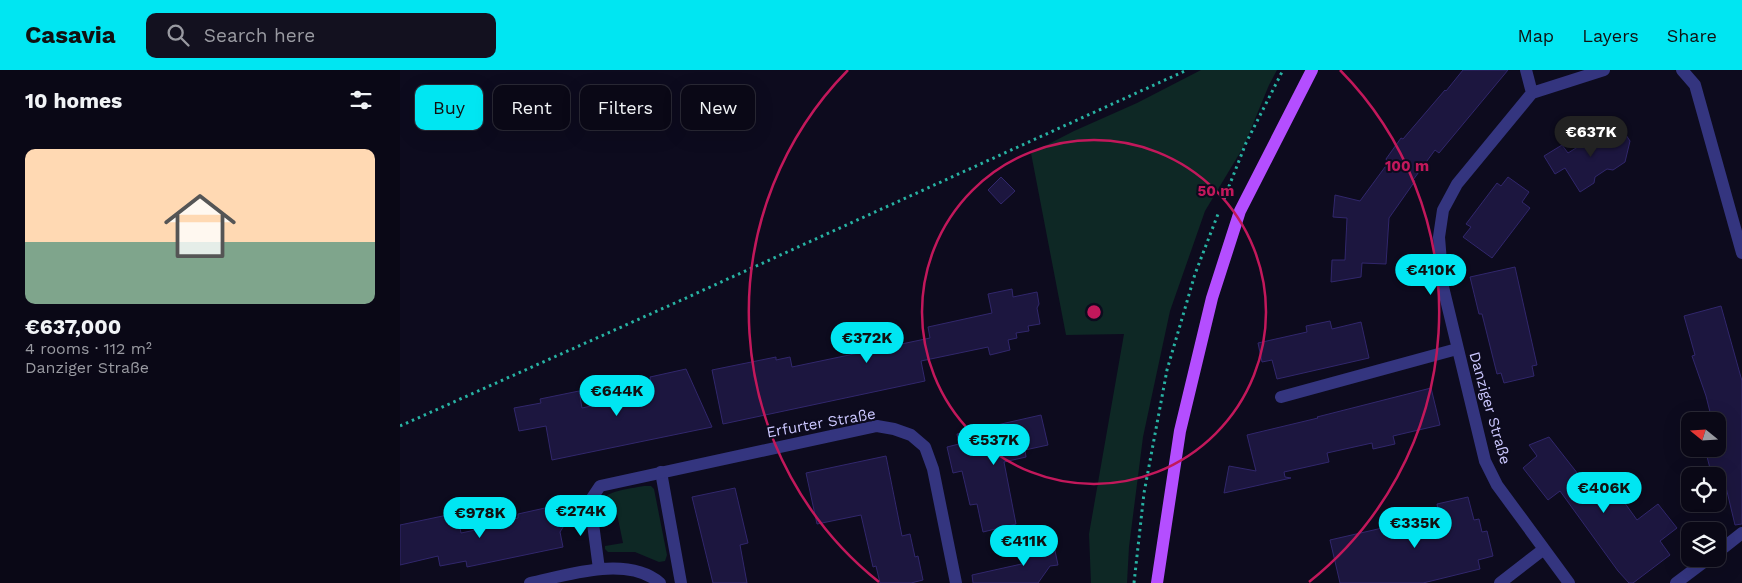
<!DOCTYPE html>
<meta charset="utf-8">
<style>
:root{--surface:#0a0816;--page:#13111f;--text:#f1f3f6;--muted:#999aa1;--line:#2a2935;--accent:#00e6f2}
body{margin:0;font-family:"Work Sans",sans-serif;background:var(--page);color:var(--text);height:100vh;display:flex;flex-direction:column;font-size:19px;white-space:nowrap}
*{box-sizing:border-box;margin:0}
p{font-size:16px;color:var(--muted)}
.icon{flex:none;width:28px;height:28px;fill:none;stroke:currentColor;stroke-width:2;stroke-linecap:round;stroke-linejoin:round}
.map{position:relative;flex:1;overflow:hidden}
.side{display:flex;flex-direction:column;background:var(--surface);width:400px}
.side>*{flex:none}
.top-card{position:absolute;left:15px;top:15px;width:475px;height:45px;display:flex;gap:10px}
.needle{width:32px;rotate:288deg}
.fabs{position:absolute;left:1281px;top:342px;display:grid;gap:10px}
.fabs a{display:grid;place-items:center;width:45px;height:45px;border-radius:10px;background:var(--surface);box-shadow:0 5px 20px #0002,0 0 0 1px var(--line);font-size:25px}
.price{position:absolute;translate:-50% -42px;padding:0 11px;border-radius:18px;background:var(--accent);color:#111;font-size:16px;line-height:32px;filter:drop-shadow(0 1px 2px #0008)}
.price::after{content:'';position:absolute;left:50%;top:30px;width:15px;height:11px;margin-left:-8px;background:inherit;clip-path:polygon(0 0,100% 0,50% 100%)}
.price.current{background:#222;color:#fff}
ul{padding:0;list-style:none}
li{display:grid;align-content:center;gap:10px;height:265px;padding:0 25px}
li+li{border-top:1px solid var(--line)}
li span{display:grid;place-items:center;height:155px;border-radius:10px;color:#555}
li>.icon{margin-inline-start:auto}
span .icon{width:90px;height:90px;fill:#fffc;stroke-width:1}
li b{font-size:21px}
h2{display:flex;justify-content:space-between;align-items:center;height:60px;padding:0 25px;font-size:21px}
.tag{padding:0 18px;border-radius:10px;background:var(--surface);box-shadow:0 5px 20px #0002,0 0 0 1px var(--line);font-size:18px;line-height:45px}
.tag.current{background:var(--accent);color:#111}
header{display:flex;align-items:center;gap:30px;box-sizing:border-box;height:70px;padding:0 25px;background:var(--accent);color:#111}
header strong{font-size:24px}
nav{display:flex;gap:28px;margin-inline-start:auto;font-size:18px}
.search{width:350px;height:45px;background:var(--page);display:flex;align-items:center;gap:12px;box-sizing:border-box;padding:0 18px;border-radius:10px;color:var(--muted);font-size:19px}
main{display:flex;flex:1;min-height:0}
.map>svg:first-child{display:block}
</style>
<header>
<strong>Casavia</strong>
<div class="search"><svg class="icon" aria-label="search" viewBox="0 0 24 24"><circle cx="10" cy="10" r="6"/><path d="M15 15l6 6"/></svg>Search here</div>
<nav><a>Map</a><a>Layers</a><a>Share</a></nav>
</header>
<main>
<section class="side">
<h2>10 homes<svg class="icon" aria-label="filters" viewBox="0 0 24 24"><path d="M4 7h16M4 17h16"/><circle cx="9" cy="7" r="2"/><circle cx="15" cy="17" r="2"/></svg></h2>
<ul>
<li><span style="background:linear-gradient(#ffd9b3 60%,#7fa58c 0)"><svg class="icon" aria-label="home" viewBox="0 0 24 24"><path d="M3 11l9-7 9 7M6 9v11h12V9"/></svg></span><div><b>€637,000</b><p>4 rooms · 112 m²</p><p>Danziger Straße</p></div></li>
</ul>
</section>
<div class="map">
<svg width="1342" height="513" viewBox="0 0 1342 513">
<rect width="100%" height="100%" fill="#0d0b1e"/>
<path fill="#0e2825" d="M 801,0 L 877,0 L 869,15 L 844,76 L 805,141 L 770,241 L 743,367 L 729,477 L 727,513 L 691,513 L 689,464 L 724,264 L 666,265 L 631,83 L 674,61 L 737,33 Z
M 244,416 L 251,416 L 254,419 L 267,485 L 265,491 L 259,492 L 235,482 L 208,482 L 205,479 L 205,476 L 223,473 L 216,439 L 198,442 C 195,421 229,419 244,416 Z"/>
<path fill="#1c163f" stroke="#31276c" d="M 1063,0 L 1108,0 L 1039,83 L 1035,80 L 1013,110 L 1015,111 L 989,148 L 986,194 L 962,193 L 961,207 L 931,212 L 932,190 L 945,190 L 947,148 L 933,147 L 935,125 L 960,131 L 988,93 L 986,89 L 1001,68 L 1003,69 L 1045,20 L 1046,21 Z
M 1205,60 L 1226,65 L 1230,71 L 1225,92 L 1213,100 L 1207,99 L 1195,107 L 1194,113 L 1180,122 L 1165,98 L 1155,104 L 1144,86 L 1162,75 L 1168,83 Z
M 601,107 L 615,121 L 601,134 L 588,120 Z
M 1108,107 L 1129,122 L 1122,132 L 1130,138 L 1092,188 L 1063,167 L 1071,157 L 1066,154 L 1097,113 L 1101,116 Z
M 1115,197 L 1137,295 L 1132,296 L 1134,306 L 1104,313 L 1101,303 L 1097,304 L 1082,244 L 1079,244 L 1070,207 Z
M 612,219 L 613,227 L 637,222 L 639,234 L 637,238 L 640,254 L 628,256 L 629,261 L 616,263 L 617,268 L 608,270 L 610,280 L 590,285 L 588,277 L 521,291 L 525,311 L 323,354 L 312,300 L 376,287 L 376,290 L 390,287 L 392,297 L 530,268 L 528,257 L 592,243 L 588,224 Z
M 1321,236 L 1342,311 L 1342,454 L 1335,455 L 1325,413 L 1318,415 L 1318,406 L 1312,406 L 1305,379 L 1318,379 L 1318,351 L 1311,351 L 1309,346 L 1311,346 L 1306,326 L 1292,286 L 1295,285 L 1284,246 Z
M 930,251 L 932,259 L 961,252 L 969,288 L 877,309 L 872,290 L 862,292 L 858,273 L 907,262 L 906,256 Z
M 286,299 L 312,357 L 152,390 L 146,356 L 119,361 L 114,338 L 141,333 L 140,329 L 179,321 L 182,338 L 253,323 L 250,307 Z
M 1031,318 L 1040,355 L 993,366 L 995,374 L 973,379 L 972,373 L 927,383 L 929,392 L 884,402 L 885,407 L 891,408 L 824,423 L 829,396 L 856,401 L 847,365 L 918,348 L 917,347 Z
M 641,345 L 648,375 L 625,380 L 626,387 L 604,392 L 616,454 L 583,462 L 577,434 L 570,435 L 562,401 L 553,403 L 547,377 L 559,374 L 557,364 Z
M 1149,367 L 1196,427 L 1212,415 L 1237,450 L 1258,434 L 1277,458 L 1260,471 L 1270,485 L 1233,513 L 1229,513 L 1218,501 L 1160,421 L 1148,430 L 1123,398 L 1137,386 L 1129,375 Z
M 486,386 L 502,466 L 510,464 L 515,487 L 518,486 L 523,510 L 511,513 L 480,513 L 476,496 L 473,497 L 461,445 L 417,454 L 406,403 Z
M 335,418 L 348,473 L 340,475 L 347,513 L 313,513 L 292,427 Z
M 1068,427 L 1074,450 L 1079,449 L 1082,462 L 1087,461 L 1093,486 L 1078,490 L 1080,499 L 1023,513 L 940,513 L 930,470 L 1039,445 L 1037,434 Z
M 154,436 L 157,448 L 165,454 L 160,462 L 163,477 L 67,497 L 66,491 L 40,496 L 38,486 L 0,495 L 0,455 L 57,443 L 61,463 L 85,458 L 88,454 L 118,448 L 118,444 Z
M 653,471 L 658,495 L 650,496 L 638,513 L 573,513 L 572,505 L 626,493 L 623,477 Z"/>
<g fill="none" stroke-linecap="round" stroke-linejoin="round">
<path stroke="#28b2a3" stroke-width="3" stroke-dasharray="2.5 4" stroke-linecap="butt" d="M 824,129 L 846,73 L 883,0
M 0,356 L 275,233 L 787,0
M 734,513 L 744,423 L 767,300 L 795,204 L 818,144"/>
<path stroke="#34357f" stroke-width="12" d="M 261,402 L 281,513"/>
<path stroke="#34357f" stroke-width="12" d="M 1126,0 L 1132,23
M 1282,0 L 1295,15 L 1342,183
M 881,327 L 1057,279
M 1318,482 L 1342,463
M 199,499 L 190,431 L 200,416 L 477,356 L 494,359 L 511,365 L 525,377 L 533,399 L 556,513
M 130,513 C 168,505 227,485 260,513
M 1100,513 L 1144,479
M 1169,513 L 1097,415 L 1085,391 L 1043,217 L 1039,167 L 1043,140 L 1057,114 L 1132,23 L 1204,0
M 1276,513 L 1308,489"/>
<path stroke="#b44eff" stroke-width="12" d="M 757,513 L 780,361 L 812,228 L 840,141 L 912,0"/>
</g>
<g fill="none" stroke="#c2185b" stroke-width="2.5">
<circle cx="694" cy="242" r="172"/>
<path d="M479 512A345 345 0 0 1 448 0M940 0A345 345 0 0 1 909 512"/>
</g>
<g text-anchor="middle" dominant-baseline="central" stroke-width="4" stroke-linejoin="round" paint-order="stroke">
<g font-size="15" fill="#cbc7ff" stroke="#0d0b1e">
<text transform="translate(1090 338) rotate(74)">Danziger Straße</text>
<text transform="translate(421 353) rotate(-10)">Erfurter Straße</text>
</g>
</g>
<circle cx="694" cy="242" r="8" fill="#c2185b" stroke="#0d0b1e" stroke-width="2.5"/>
<g font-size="15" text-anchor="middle" font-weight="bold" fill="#c2185b" stroke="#0d0b1e" stroke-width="4" stroke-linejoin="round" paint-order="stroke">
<text x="1007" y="101">100 m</text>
<text x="816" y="126">50 m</text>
</g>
</svg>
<div class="fabs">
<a><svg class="needle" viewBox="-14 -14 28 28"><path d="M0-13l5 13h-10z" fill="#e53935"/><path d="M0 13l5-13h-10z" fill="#999aa1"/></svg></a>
<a><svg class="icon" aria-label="locate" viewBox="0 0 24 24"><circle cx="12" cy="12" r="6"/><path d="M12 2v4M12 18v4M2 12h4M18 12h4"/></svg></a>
<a><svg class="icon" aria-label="layers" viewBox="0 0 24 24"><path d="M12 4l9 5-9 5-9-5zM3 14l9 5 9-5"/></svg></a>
</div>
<b class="price current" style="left:1191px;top:88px">€637K</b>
<b class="price" style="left:1031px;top:226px">€410K</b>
<b class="price" style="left:467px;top:294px">€372K</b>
<b class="price" style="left:217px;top:347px">€644K</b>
<b class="price" style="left:594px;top:396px">€537K</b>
<b class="price" style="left:1204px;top:444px">€406K</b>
<b class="price" style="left:181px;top:467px">€274K</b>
<b class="price" style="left:80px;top:469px">€978K</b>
<b class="price" style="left:1015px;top:479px">€335K</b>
<b class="price" style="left:624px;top:497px">€411K</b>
<div class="top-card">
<a class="tag current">Buy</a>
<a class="tag">Rent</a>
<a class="tag">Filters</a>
<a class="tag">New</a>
</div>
</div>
</main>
